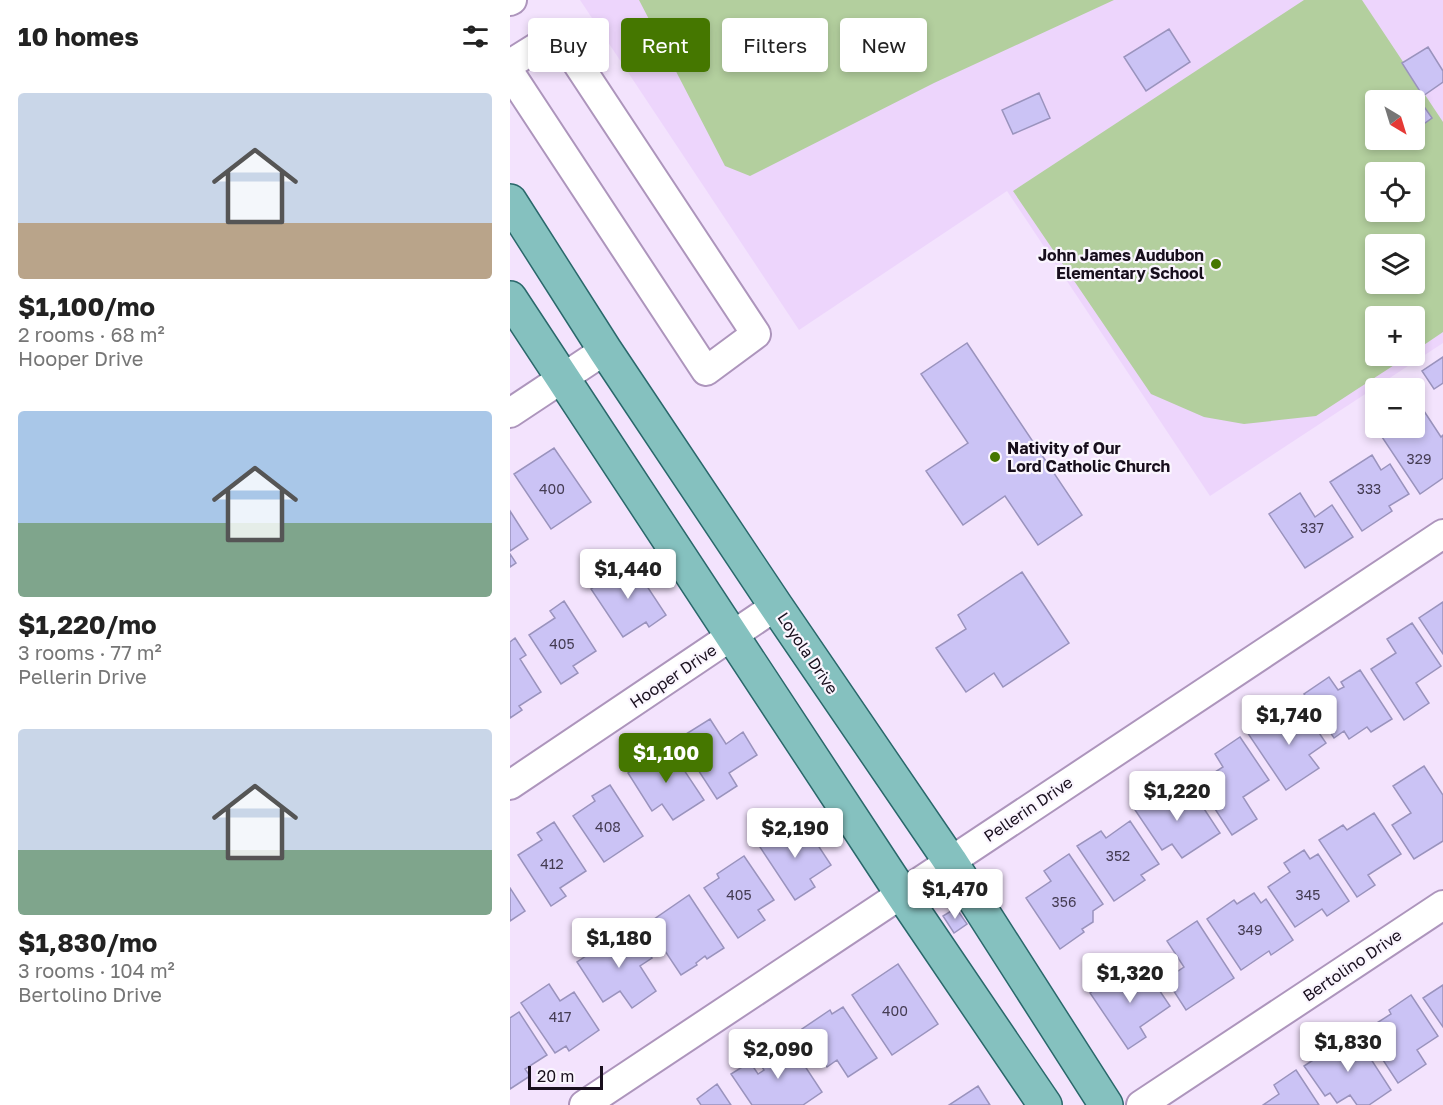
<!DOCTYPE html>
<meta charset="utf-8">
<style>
:root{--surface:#fff;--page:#f6f6f6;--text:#222;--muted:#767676;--accent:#457700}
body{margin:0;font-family:"Golos Text",sans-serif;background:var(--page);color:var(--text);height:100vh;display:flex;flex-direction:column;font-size:22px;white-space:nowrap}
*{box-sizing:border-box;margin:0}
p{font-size:20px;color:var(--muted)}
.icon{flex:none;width:33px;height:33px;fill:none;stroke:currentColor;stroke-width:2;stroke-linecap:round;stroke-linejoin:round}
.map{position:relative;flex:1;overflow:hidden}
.sheet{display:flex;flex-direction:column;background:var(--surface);width:510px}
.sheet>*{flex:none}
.banner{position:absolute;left:18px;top:18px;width:570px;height:54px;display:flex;gap:12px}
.needle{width:39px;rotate:142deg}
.tools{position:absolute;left:855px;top:90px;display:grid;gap:12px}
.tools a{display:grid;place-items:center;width:60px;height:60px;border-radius:6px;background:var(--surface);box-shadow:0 3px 9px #0003;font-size:30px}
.scale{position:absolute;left:18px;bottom:15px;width:75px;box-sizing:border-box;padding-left:6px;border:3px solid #180f1d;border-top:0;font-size:16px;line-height:21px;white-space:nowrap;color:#180f1d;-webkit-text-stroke:4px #faf5fe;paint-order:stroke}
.price{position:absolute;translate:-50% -51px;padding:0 14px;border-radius:6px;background:#fff;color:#222;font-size:20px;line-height:39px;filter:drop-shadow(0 2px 3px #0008)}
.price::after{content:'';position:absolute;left:50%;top:36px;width:18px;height:14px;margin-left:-9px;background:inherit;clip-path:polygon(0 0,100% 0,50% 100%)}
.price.on{background:var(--accent);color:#fff}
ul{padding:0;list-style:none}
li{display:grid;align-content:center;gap:12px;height:318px;padding:0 18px}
li span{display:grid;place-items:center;height:186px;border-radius:6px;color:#555}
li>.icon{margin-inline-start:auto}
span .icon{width:108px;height:108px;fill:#fffc;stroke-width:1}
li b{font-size:26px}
h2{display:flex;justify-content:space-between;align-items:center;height:72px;padding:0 18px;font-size:26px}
.tag{padding:0 21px;border-radius:6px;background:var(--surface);box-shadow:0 3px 9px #0003;font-size:21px;line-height:54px}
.tag.on{background:var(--accent);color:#fff}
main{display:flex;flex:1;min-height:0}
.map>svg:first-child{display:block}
</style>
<main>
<section class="sheet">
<h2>10 homes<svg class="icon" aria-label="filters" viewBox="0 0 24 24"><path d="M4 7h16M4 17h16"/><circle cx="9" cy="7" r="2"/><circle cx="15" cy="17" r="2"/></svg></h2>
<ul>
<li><span style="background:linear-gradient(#c9d6e8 70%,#b9a48a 0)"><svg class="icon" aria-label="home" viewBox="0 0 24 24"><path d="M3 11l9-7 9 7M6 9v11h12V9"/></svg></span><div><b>$1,100/mo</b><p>2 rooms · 68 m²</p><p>Hooper Drive</p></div></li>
<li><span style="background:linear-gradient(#a9c7e8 60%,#7fa58c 0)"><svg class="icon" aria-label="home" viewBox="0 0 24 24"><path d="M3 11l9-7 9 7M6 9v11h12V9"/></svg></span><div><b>$1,220/mo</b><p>3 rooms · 77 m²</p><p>Pellerin Drive</p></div></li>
<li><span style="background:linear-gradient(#c9d6e8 65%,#7fa58c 0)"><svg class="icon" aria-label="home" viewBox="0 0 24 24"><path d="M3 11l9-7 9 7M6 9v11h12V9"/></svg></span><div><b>$1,830/mo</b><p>3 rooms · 104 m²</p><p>Bertolino Drive</p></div></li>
</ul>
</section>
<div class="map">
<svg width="933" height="1105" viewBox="0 0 933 1105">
<rect width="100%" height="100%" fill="#f3e3fd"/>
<path fill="#edd5fc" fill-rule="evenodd" d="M 70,0 L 933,0 L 933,343 L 700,496 L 497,191 L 289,330 ZM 866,100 L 904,100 L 904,140 L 866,140 ZM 866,172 L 904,172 L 904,212 L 866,212 ZM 866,244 L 904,244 L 904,284 L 866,284 ZM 866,316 L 904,316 L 904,356 L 866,356 Z"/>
<path fill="#b3cf9e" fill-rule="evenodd" d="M 129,0 L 604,0 L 424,83 L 240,176 L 215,166 Z
M 794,0 L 852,0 L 933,122 L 933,332 L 905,351 L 904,316 L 866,316 L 866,356 L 898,356 L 806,416 L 734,424 L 694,417 L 641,394 L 503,191 ZM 866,100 L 904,100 L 904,140 L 866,140 ZM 866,172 L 904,172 L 904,212 L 866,212 ZM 866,244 L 904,244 L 904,284 L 866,284 Z"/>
<path fill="#cbc3f5" stroke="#9a93bd" stroke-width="1.5" d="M 659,29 L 680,62 L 636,91 L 614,57 Z
M 918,47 L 933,71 L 933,82 L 913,96 L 892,63 Z
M 529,93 L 540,118 L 503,134 L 492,110 Z
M 908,98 L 922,118 L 905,130 L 904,100 Z
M 457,343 L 572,515 L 528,545 L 495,496 L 453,525 L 416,471 L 458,443 L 411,374 Z
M 933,357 L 933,383 L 924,389 L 912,371 Z
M 912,408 L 931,437 L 933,435 L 933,478 L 910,494 L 866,428 L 904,428 L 904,414 Z
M 44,448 L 81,502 L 41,529 L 4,474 Z
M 862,455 L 871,470 L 880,464 L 899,494 L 879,506 L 882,511 L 852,531 L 820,482 Z
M 790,493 L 805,517 L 822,505 L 843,537 L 795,568 L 759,514 Z
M 0,511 L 18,539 L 0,551 Z
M 0,554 L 6,563 L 0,567 Z
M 121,562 L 156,615 L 139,627 L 136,622 L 113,637 L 81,589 Z
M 512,572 L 559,643 L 493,687 L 484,673 L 456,692 L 426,648 L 456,629 L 448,615 Z
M 54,601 L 86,651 L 63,666 L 68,673 L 51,684 L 19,635 L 45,618 L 40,611 Z
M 933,602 L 933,654 L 909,618 Z
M 902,623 L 931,666 L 906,683 L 919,703 L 894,720 L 861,669 L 886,653 L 877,639 Z
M 5,638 L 16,655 L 10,659 L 31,692 L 9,706 L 12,710 L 0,718 L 0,642 Z
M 850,670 L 882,719 L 861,732 L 857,727 L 839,739 L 834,731 L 824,738 L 794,694 L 819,677 L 828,690 L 834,687 L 831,682 Z
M 792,708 L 816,743 L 799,755 L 809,768 L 776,790 L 737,732 L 763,715 L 769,724 Z
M 200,719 L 216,744 L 233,732 L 247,755 L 219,773 L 227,786 L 207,799 L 168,739 Z
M 730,737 L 759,780 L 733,797 L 747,819 L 722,835 L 688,783 L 713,767 L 705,754 Z
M 158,746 L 194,800 L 163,820 L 152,804 L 142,811 L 118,773 Z
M 914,766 L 933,795 L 933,841 L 904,859 L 882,825 L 901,813 L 883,786 Z
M 100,785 L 133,836 L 94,862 L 63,816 L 85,801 L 82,796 Z
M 681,789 L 710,833 L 672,858 L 662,844 L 652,850 L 623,807 L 647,791 L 656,805 Z
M 864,813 L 891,854 L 858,875 L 865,885 L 847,897 L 809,840 L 833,825 L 837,830 Z
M 620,821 L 649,864 L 631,875 L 635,880 L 604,901 L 567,846 L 591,831 L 596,838 Z
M 44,822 L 76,871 L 50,888 L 56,896 L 41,906 L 8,855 L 32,840 L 27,833 Z
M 294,824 L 321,865 L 300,879 L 305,887 L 285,900 L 246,841 L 262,829 L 270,840 Z
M 794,850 L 800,859 L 808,854 L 839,901 L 817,916 L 812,909 L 785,927 L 758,887 L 780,872 L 774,863 Z
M 559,854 L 593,904 L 583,911 L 583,922 L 572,929 L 574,932 L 550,949 L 516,898 L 541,881 L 534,871 Z
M 234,856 L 264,900 L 248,910 L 255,920 L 228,938 L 194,888 L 209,878 L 207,874 Z
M 0,888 L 15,911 L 0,921 Z
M 744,893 L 751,903 L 756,899 L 783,940 L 761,955 L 759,951 L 731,970 L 697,919 L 724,900 L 727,904 Z
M 179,895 L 214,948 L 197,959 L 195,956 L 186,963 L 187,965 L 171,975 L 137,924 Z
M 446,908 L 457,924 L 444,933 L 433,916 Z
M 687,921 L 724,978 L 676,1010 L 656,979 L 674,967 L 657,941 Z
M 121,926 L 142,958 L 130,966 L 146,991 L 122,1008 L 110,991 L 93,1002 L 67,962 Z
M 388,964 L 428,1024 L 382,1055 L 342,995 Z
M 633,966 L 660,1006 L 630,1027 L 636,1037 L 618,1049 L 580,993 L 605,976 L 608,982 Z
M 39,984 L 50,1001 L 64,992 L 89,1030 L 59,1051 L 56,1046 L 45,1053 L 11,1003 Z
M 933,985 L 933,1027 L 913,998 Z
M 901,995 L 928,1036 L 907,1050 L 916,1064 L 888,1083 L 854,1031 L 881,1014 L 879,1010 Z
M 333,1007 L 367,1058 L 338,1077 L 327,1060 L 317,1067 L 292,1029 L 320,1010 L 322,1014 Z
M 9,1012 L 37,1055 L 15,1069 L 20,1076 L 0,1089 L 0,1018 Z
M 844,1033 L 881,1090 L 859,1105 L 847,1105 L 840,1095 L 827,1103 L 820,1093 L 815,1096 L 794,1066 Z
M 279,1042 L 312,1092 L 293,1105 L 242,1105 L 221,1074 L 240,1062 L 248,1074 L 254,1070 L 249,1062 Z
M 786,1070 L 809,1105 L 753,1105 L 769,1094 L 764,1085 Z
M 207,1084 L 221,1105 L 191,1105 L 187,1099 Z
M 468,1086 L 480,1105 L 439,1105 Z"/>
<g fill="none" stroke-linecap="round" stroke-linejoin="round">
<g stroke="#ad95bc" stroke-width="32">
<path id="minor" d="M 0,1 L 2,0
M 0,64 L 48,34 L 246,334 L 196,371 L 0,73
M 0,413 L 95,350
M 0,785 L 266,606
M 74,1105 L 933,534
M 631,1105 L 933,905"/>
</g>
<g stroke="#2a686b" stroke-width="36">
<path id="major" d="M 0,201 L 95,350 L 266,606 L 440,861 L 596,1105
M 0,298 L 392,894 L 535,1105"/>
</g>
<use href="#minor" stroke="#fff" stroke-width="28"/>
<use href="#major" stroke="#85c1bf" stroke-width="33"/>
</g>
<g fill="#457700" stroke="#faf5fe" stroke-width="2">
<circle cx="706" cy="264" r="6"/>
<circle cx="485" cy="457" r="6"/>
</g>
<g text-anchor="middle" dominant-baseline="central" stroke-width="4.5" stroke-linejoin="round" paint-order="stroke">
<g font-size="14" fill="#453c53">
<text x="909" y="458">329</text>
<text x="42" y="488">400</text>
<text x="859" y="488">333</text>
<text x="802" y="527">337</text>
<text x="52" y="643">405</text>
<text x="98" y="826">408</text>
<text x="608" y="855">352</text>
<text x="42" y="863">412</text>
<text x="229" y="894">405</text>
<text x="798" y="894">345</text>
<text x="554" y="901">356</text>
<text x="740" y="929">349</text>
<text x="385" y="1010">400</text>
<text x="50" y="1016">417</text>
</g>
<g font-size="16" font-weight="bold" fill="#180f1d" stroke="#faf5fe" text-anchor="end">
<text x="694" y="255">John James Audubon<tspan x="694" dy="18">Elementary School</tspan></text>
<text x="497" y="448" text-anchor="start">Nativity of Our<tspan x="497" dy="18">Lord Catholic Church</tspan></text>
</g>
<g font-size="16" fill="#180f1d" stroke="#faf5fe">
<text transform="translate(298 653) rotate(56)">Loyola Drive</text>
<text transform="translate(163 676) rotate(-34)">Hooper Drive</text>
<text transform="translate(518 809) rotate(-34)">Pellerin Drive</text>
<text transform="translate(842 965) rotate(-34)">Bertolino Drive</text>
</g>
</g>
</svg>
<div class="tools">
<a><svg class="needle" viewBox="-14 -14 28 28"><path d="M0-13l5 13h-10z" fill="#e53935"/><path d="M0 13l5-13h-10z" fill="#767676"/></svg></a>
<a><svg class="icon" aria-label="locate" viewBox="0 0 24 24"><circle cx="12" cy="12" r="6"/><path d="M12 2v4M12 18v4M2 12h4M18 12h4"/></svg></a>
<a><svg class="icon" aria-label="layers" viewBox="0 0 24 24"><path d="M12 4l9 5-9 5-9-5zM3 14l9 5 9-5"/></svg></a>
<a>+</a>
<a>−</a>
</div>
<div class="scale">20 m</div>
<b class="price" style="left:118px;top:600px">$1,440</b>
<b class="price" style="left:779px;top:746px">$1,740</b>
<b class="price on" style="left:156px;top:784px">$1,100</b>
<b class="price" style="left:667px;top:822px">$1,220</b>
<b class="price" style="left:285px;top:859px">$2,190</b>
<b class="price" style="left:445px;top:920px">$1,470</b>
<b class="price" style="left:109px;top:969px">$1,180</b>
<b class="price" style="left:620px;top:1004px">$1,320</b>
<b class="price" style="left:838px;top:1073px">$1,830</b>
<b class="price" style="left:268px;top:1080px">$2,090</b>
<div class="banner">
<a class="tag">Buy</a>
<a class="tag on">Rent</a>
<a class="tag">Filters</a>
<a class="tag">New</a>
</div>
</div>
</main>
